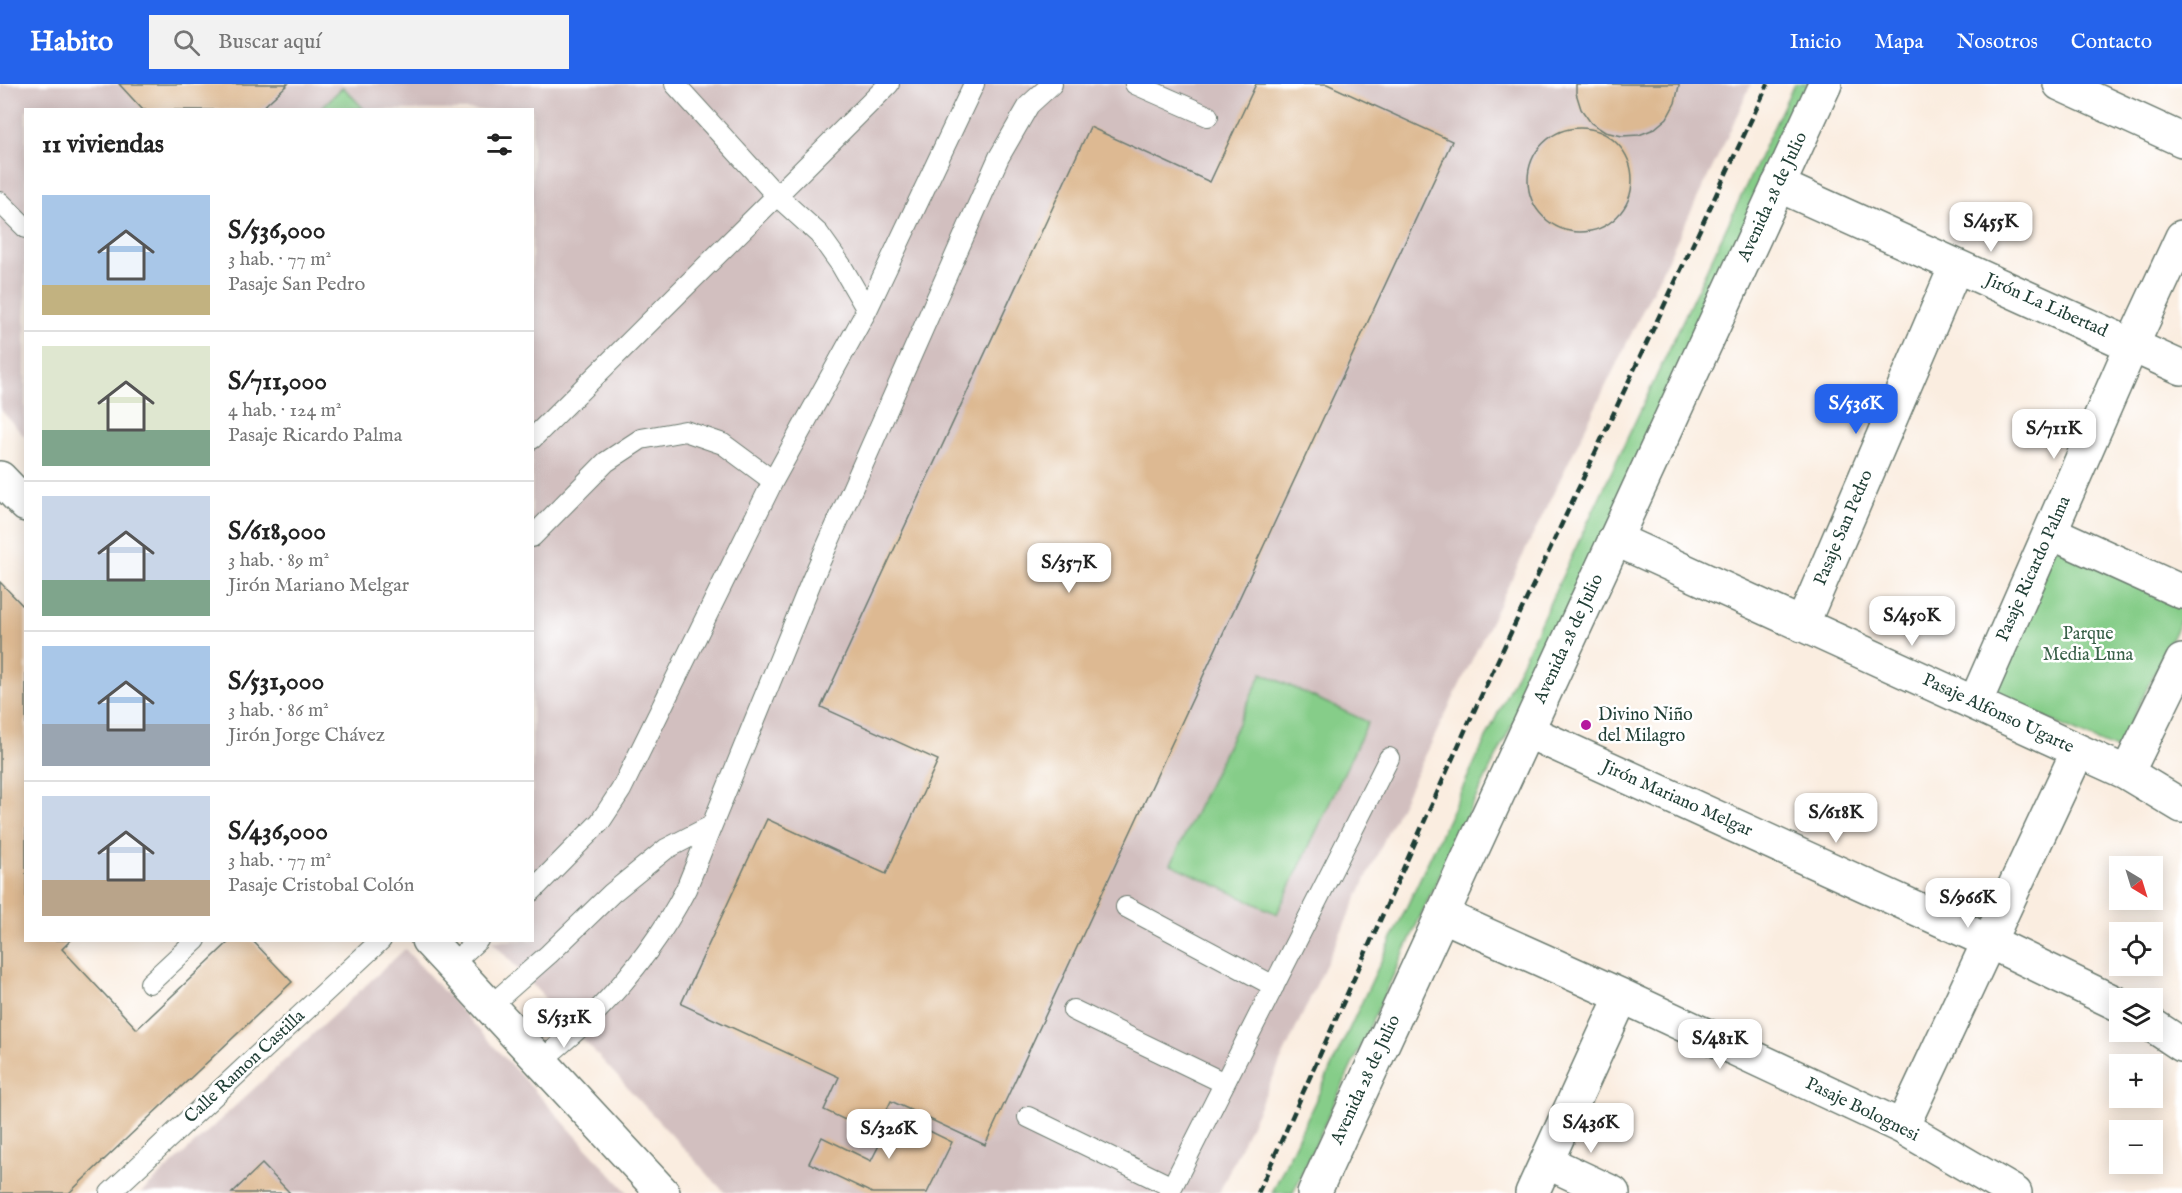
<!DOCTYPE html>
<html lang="es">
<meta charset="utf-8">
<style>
:root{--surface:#fff;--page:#f2f2f2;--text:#222;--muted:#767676;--line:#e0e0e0;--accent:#2563eb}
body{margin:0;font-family:"IM FELL English",serif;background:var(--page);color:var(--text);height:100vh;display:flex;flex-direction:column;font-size:22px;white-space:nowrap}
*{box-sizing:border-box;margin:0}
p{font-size:20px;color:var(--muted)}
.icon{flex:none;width:33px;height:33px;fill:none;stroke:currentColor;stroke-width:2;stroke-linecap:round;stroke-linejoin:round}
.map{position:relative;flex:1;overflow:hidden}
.details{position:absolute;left:24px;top:24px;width:510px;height:834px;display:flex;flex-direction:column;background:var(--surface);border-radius:0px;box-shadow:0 3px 15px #0003}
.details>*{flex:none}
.needle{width:39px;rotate:142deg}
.controls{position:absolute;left:2109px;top:772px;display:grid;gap:12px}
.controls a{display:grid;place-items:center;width:54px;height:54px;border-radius:0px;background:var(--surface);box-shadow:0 3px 15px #0003;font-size:30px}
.price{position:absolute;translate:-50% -51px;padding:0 14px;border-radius:12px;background:#fff;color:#222;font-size:20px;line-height:39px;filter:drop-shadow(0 2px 3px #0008)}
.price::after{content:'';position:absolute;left:50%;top:36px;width:18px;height:14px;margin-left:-9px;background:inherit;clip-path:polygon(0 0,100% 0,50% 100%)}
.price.current{background:var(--accent);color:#fff}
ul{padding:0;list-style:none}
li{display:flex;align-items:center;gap:18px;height:150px;padding:0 18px}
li+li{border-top:2px solid var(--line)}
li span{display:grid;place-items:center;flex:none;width:168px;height:120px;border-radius:0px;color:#555}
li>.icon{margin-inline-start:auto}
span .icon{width:72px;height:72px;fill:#fffc;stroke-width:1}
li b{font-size:26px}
h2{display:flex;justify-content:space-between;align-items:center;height:72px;padding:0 18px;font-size:26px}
header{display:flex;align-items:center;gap:36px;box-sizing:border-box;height:84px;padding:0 30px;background:var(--accent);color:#fff}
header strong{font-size:28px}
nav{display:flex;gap:33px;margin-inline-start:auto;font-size:21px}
.search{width:420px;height:54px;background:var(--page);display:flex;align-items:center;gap:15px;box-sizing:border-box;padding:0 21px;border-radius:0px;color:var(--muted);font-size:22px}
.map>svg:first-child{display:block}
</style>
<header>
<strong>Habito</strong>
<div class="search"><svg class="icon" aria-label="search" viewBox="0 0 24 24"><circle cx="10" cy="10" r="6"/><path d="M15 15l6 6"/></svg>Buscar aquí</div>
<nav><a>Inicio</a><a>Mapa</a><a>Nosotros</a><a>Contacto</a></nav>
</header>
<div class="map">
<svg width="2182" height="1109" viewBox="0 0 2182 1109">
<rect width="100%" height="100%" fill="#fff"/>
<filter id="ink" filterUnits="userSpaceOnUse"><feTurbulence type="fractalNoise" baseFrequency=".0167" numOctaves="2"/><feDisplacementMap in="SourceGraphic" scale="12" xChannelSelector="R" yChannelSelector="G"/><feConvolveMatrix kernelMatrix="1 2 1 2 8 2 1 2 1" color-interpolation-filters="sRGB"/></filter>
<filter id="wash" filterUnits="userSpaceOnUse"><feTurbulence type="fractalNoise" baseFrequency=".008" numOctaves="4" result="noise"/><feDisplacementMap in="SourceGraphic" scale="24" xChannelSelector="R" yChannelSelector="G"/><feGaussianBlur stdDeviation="1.35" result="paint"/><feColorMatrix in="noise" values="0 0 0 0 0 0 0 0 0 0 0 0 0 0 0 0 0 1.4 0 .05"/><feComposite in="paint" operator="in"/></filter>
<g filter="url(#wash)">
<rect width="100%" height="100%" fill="#faede0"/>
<path fill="#d2bfbf" d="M 0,0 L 1751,0 L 1724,60 L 1386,752 L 1219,1109 L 725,1109 L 492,857 L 532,856 L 532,26 L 26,26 L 25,353 L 0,325 Z
M 405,865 L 628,1109 L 141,1109 Z"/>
<path fill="#86cd89" stroke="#52855e" stroke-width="1.5" d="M 1794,0 L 1808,0 L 1665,333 L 1464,738 L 1293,1109 L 1272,1109 Z
M 343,3 L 364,25 L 320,25 Z
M 2055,462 L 2182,525 L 2182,533 L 2117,666 L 1987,608 Z
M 1262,589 L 1368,638 L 1277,830 L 1171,780 Z"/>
<g id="blocks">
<path fill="#ddb992" d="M 119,0 L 288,0 L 260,26 L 143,26 Z
M 1256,0 L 1327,0 L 1452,57 L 985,1061 L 891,1017 L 875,1050 L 824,1026 L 839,993 L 681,920 L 767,735 L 886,790 L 938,676 L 821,623 L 1090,43 L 1210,98 Z
M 1576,0 L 1679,0 L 1679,2 L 1675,19 L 1667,34 L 1654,45 L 1639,51 L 1622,52 L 1605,48 L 1591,39 L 1581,25 L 1576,9 Z
M1528 96a52 52 0 1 1 104 0a52 52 0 1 1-104 0Z
M 0,498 L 26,525 L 26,856 L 71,856 L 62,865 L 137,945 L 231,856 L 252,856 L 292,898 L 69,1109 L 0,1109 Z
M 895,1030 L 952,1058 L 927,1109 L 872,1109 L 809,1079 L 822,1053 L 871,1077 Z
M 262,1080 L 290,1109 L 232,1109 Z"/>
</g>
</g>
<g filter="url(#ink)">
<use href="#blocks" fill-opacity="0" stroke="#6c7b70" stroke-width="1.5"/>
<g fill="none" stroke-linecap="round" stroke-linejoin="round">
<g stroke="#6c7b70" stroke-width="22">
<path id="lane" d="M 675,0 L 776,111 L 819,150 L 841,181 L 867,226
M 1135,0 L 1208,32
M 0,118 L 26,144
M 532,355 L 889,0
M 532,453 L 606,378 L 641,355 L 685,347 L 723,360 L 773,397
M 532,807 L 600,738 L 621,706 L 773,397 L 867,226 L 974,0
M 1126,823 L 1274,902
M 451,881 L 478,856
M 150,899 L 196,856
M 490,922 L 549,870 L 612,809 L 666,765 L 711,742
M 1073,926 L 1224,999
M 541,977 C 559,961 579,946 596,928 C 631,892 663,850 686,805 L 811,498 L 999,73 L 1029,21 L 1052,0
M 1028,1033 L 1172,1103
M 110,1109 L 381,856
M 1169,1109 L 1389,674"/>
</g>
<g stroke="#6c7b70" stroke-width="36">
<path id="street" d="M 2060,0 L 2182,56
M 1778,101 L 2182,284
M 2050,448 L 2182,508
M 1615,455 L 2127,689 L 2182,722
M 1802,541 L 1956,182
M 1975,619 L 2132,261 L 2182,153
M 1527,647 L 1990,858 L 2120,921
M 2127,689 L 2182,577
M 1442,831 L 1622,912 L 1902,1043 L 2015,1109
M 2152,941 L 2182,961
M 1902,1043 L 2078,667
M 1547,1078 L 1613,1109
M 1532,1109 L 1622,912"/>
</g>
<g stroke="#6c7b70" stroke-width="36">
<path id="secondary" d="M 0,394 L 26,421
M 428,856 L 663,1109
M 1314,1109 L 1825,0"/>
</g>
<use href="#lane" stroke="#fff" stroke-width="20"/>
<use href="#street" stroke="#fff" stroke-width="33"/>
<use href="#secondary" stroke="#fff" stroke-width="33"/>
<path stroke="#1f3d34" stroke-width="4.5" stroke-dasharray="9 4.5" stroke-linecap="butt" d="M 1258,1109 L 1468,640 L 1768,0"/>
</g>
</g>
<circle fill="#b5179e" stroke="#fff" stroke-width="2" cx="1586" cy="641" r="6"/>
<g text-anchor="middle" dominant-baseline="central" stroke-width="5" stroke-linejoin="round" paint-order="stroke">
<g font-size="18" fill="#1f3d34" stroke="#fff">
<text transform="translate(1773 113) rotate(-65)">Avenida 28 de Julio</text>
<text transform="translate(2046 222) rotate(24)">Jirón La Libertad</text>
<text transform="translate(1844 444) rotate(-67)">Pasaje San Pedro</text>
<text transform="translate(2034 485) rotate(-66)">Pasaje Ricardo Palma</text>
<text transform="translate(1569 555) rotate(-65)">Avenida 28 de Julio</text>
<text transform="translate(1998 630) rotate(25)">Pasaje Alfonso Ugarte</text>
<text transform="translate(1677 715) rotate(24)">Jirón Mariano Melgar</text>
<text transform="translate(245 983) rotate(-43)">Calle Ramon Castilla</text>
<text transform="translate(1366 996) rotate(-65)">Avenida 28 de Julio</text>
<text transform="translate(1862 1026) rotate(26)">Pasaje Bolognesi</text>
</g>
<g font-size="18" fill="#396149" stroke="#fff">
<text x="2088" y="550">Parque<tspan x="2088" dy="21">Media Luna</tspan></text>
</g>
<g font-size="18" fill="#1f3d34" stroke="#fff" text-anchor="start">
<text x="1598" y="631">Divino Niño<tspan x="1598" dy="21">del Milagro</tspan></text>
</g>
</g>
</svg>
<div class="controls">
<a><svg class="needle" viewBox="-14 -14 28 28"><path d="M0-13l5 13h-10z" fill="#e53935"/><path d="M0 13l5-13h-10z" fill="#767676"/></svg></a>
<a><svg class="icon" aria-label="locate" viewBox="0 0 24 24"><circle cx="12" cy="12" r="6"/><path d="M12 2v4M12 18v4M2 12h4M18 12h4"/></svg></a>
<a><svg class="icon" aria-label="layers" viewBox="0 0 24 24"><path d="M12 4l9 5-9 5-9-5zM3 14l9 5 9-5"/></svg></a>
<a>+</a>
<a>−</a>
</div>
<b class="price" style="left:1991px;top:169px">S/455K</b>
<b class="price current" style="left:1856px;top:351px">S/536K</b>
<b class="price" style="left:2054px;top:376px">S/711K</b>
<b class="price" style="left:1069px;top:510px">S/357K</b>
<b class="price" style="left:1912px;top:563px">S/450K</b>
<b class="price" style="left:1836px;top:760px">S/618K</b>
<b class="price" style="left:1968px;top:845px">S/966K</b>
<b class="price" style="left:564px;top:965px">S/531K</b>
<b class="price" style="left:1720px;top:986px">S/481K</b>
<b class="price" style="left:1591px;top:1070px">S/436K</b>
<b class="price" style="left:889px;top:1076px">S/326K</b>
<section class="details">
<h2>11 viviendas<svg class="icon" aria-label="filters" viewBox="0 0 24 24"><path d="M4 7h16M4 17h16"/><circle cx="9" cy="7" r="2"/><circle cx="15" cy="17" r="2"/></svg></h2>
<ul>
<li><span style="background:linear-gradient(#a9c7e8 75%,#c2b280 0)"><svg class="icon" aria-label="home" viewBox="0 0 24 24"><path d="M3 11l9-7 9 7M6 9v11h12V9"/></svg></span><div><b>S/536,000</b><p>3 hab. · 77 m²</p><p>Pasaje San Pedro</p></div></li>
<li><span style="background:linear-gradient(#dfe7d0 70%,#7fa58c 0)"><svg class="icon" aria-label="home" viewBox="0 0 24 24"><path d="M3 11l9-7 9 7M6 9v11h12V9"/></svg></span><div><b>S/711,000</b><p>4 hab. · 124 m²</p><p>Pasaje Ricardo Palma</p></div></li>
<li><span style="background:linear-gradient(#c9d6e8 70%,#7fa58c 0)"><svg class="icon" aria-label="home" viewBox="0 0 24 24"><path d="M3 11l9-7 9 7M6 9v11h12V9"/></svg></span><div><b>S/618,000</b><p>3 hab. · 89 m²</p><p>Jirón Mariano Melgar</p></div></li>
<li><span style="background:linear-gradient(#a9c7e8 65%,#9aa5b1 0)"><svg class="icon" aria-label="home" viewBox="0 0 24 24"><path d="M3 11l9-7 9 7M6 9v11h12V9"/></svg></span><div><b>S/531,000</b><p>3 hab. · 86 m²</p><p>Jirón Jorge Chávez</p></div></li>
<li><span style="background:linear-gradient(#c9d6e8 70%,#b9a48a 0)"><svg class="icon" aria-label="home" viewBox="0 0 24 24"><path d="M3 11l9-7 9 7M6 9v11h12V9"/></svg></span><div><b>S/436,000</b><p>3 hab. · 77 m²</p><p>Pasaje Cristobal Colón</p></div></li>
</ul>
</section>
</div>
